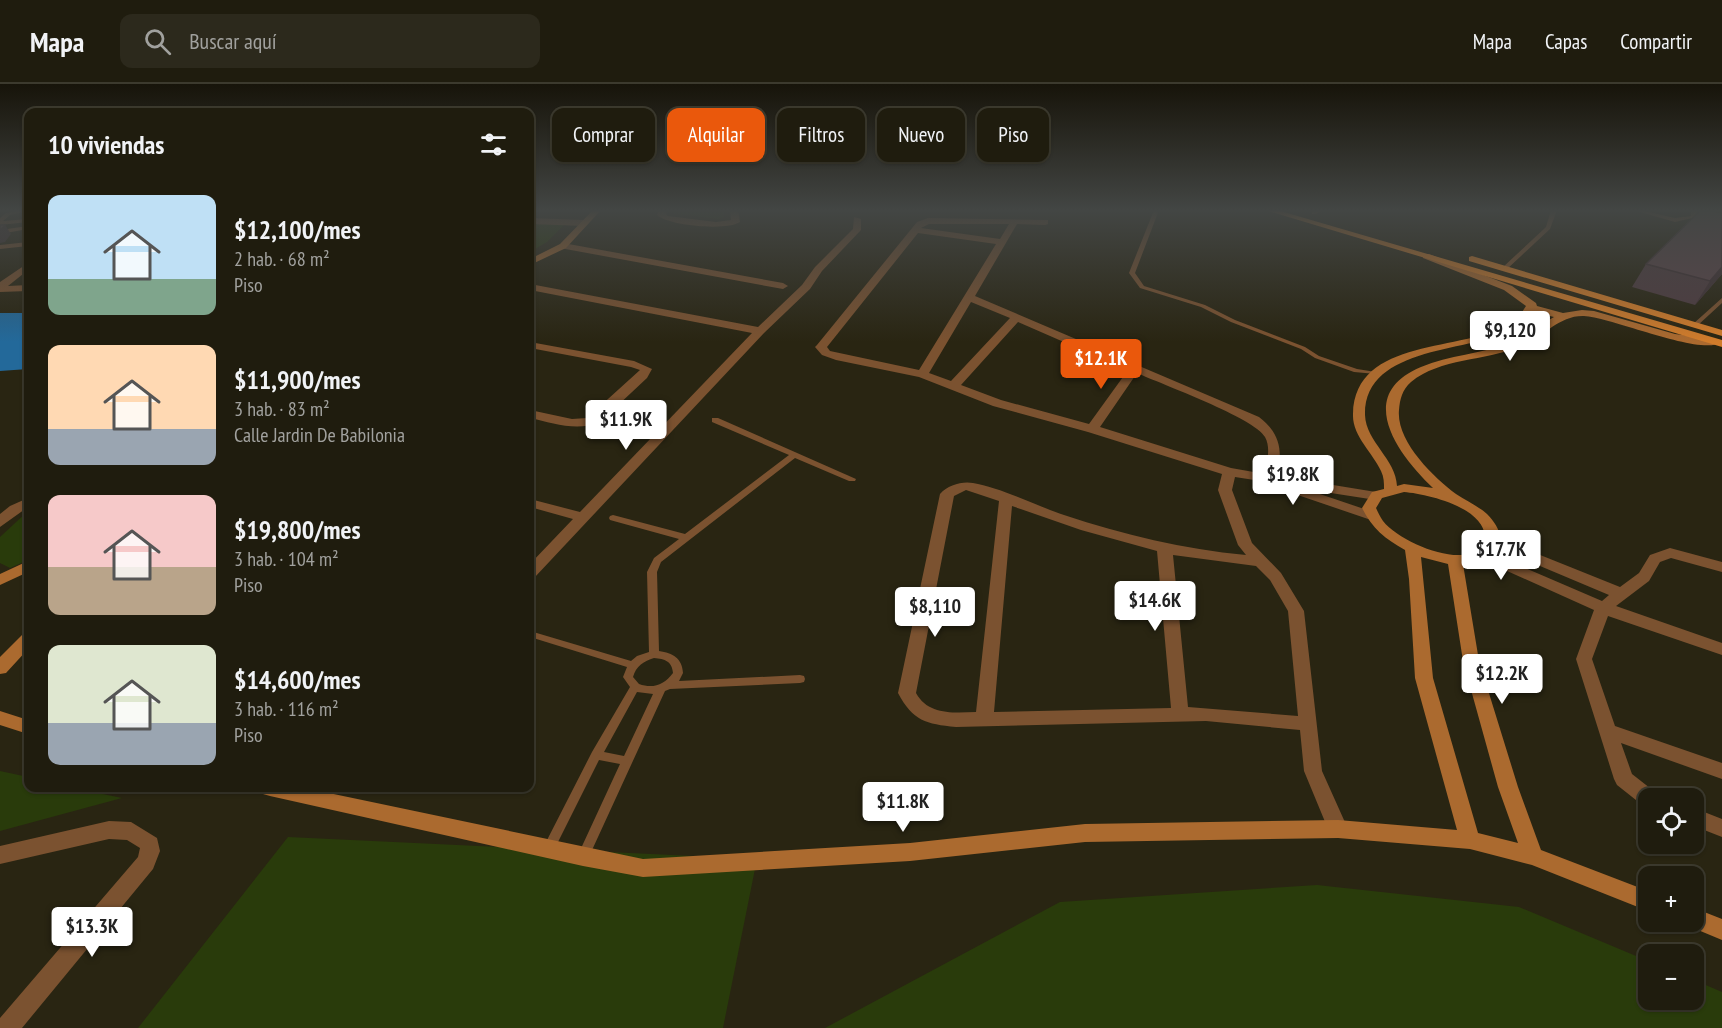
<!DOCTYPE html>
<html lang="es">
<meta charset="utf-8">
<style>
:root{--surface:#1f1c0e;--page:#2c291c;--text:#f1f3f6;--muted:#a1a19e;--line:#3c3a2e;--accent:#ea580c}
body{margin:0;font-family:"PT Sans Narrow",sans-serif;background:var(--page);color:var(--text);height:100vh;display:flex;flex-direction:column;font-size:22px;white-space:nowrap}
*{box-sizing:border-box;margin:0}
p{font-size:20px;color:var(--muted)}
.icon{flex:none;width:33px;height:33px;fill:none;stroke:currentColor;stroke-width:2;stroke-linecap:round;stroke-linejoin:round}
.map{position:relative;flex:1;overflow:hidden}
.details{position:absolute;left:24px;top:24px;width:510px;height:684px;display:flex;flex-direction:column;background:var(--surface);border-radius:12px;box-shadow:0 2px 4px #0004,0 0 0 2px var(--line)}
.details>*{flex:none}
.banner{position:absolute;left:552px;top:24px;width:570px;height:54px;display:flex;gap:12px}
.tools{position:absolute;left:1638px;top:704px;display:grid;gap:12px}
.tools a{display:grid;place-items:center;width:66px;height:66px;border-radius:12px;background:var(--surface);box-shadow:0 2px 4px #0004,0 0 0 2px var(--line);font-size:30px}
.price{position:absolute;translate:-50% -51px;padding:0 14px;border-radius:6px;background:#fff;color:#222;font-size:20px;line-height:39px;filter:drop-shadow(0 2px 3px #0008)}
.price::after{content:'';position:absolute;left:50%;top:36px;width:18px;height:14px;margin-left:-9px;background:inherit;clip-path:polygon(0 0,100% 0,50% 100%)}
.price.selected{background:var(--accent);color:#fff}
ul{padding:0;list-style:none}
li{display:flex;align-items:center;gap:18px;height:150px;padding:0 24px}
li span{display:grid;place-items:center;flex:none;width:168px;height:120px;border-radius:12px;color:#555}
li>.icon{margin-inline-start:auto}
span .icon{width:72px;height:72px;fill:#fffc;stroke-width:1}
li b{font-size:26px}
h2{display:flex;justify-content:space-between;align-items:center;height:72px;padding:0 24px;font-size:26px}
.pill{padding:0 21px;border-radius:12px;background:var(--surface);box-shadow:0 2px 4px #0004,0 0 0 2px var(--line);font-size:21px;line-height:54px}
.pill.selected{background:var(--accent);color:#fff}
header{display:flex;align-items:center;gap:36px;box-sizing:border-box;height:84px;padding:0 30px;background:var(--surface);border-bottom:2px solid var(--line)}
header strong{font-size:28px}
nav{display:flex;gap:33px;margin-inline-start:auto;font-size:21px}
.search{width:420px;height:54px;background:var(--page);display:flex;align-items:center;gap:15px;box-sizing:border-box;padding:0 21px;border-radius:12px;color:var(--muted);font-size:22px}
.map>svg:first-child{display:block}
</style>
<header>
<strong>Mapa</strong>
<div class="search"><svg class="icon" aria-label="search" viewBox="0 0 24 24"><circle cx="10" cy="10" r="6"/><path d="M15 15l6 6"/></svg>Buscar aquí</div>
<nav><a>Mapa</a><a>Capas</a><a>Compartir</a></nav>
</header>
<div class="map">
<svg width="1722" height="944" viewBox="0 0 1722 944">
<rect width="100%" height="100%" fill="#292512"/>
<path fill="#293b0b" d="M 670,126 L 724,126 L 724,133 L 718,135 L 671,129 Z
M 530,138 L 564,141 L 547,158 L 530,168 Z
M 28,427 L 28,476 L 10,484 L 0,479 L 0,453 Z
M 0,687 L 28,693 L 28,704 L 74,704 L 122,714 L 0,747 Z
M 288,753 L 757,775 L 723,944 L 138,944 Z
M 1317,801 L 1519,823 L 1648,877 L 1648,915 L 1694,915 L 1694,896 L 1722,908 L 1722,944 L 825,944 L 1060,818 Z"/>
<path fill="#23699a" d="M 0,229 L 28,229 L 28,285 L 0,287 Z"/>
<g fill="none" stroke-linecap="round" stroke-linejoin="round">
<path fill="#7b5230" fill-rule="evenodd" d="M 22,126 L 28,126 L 28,127 L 10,131 L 3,137 L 28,135 L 28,138 L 0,141 L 0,134 L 6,129 Z
M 1154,126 L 1159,126 L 1135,189 L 1144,202 L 1205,221 L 1235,236 L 1305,263 L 1319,272 L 1357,285 L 1376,288 L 1376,290 L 1354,288 L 1315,274 L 1301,265 L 1231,238 L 1201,223 L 1140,204 L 1129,189 Z
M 1316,126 L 1322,126 L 1316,130 L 1312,130 L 1312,128 Z
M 1551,126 L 1557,126 L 1550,145 L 1506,186 L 1502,186 L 1502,184 L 1546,143 Z
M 1633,126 L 1640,126 L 1675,134 L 1691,132 L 1691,128 L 1688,126 L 1695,126 L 1697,127 L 1697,133 L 1675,138 Z
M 28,142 L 28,145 L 0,150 L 0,146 Z
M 28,158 L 28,162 L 0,165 L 0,161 Z
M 1722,214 L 1722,219 L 1697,242 L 1693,242 L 1693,240 Z
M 712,334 L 718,334 L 856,395 L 855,397 L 849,397 L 795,374 L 661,478 L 657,488 L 659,567 C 673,569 682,574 683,589 L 679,597 L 800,591 L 804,592 L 805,595 L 804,598 L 800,599 L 670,605 L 665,607 L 587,777 L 583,779 L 579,777 L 577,773 L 620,680 L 599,676 L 553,768 L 549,769 L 545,768 L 543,764 L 545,760 L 592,668 L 630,603 L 623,593 L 627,583 L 530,553 L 530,547 L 631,577 L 637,572 L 649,568 L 647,488 L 654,474 L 679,455 L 610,436 L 609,434 L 610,432 L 613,431 L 685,450 L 789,371 L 712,338 ZM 654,574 C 665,575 672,577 673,589 C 664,601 653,605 639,600 L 633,593 C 636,582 644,577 654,574 ZM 637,608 L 653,610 L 624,672 L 604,668 Z"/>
<path fill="#7b5230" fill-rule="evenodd" d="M 659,126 L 667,126 L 666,130 L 668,132 L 716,138 L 731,136 L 730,126 L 738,126 L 740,138 C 727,147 669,142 657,131 Z
M 1704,126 L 1713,126 L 1722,130 L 1722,137 Z
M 854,133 L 861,135 L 861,146 L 822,187 L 810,205 L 764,249 L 535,493 L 530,494 L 530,480 L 573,435 L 530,423 L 530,415 L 580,428 L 752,249 L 530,206 L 530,200 L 758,243 L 802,201 L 815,183 L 853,145 Z
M 530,134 L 585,136 L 589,139 L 585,142 L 530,140 Z
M 928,134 L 1048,136 L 1048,140 L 1045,141 L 1017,140 L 975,212 L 1259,333 C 1281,350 1282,366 1278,392 L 1376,408 L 1383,412 L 1376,416 L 1305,405 L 1376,429 L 1378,432 L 1376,435 L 1371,436 L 1286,407 L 1284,404 L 1286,401 L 1235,393 L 1232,406 L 1252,459 L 1281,489 L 1304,527 L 1322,687 L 1348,745 L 1345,751 L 1338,754 L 1331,751 L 1328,745 L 1304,687 L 1300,646 L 1206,637 L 956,643 C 926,640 913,637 898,609 L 940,410 C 948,401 962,397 973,399 C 999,403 1037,422 1064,431 C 1124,451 1183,465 1246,471 L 1238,461 L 1218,406 L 1222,390 L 1088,348 L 993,322 L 919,293 L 836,276 L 822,271 L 815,263 L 817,261 L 917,138 ZM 929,140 L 1009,140 L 1000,155 L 921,144 ZM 918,149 L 996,160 L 919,286 L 830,267 L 827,263 ZM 971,218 L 1010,234 L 951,297 L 929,289 ZM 1018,238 L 1128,286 L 1089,340 L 1001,316 L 961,301 ZM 1137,289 C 1161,300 1255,334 1265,353 C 1271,364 1267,378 1265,390 L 1231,384 L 1100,343 ZM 966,406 L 999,417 L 976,628 C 953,629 928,631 916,609 L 954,412 ZM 1012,422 L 1081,446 L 1157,467 L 1171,624 L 994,628 ZM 1173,471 L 1256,482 L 1270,496 L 1288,527 L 1298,632 L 1188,623 Z
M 563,159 L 783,199 L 788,202 L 783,205 L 560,164 L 558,162 Z
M 28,179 L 28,186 L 8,202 L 28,201 L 28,207 L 0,208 L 0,198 Z
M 530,258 L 634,277 L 652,285 L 647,294 L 600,338 C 577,348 553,339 530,334 L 530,326 L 572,335 L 587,334 L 640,286 L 631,283 L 530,264 Z
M 28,414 L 28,423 L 0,443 L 0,430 L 10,422 Z
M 1493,452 L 1620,503 L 1639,489 L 1650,471 L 1670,464 L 1722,478 L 1722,488 L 1671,474 L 1660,478 L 1649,497 L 1616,522 L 1722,559 L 1722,571 L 1608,532 L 1592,575 L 1615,642 L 1722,679 L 1722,695 L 1621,659 L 1632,690 L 1655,708 L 1658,714 L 1648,714 L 1648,722 L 1641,720 L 1617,701 L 1614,695 L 1576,575 L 1594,526 L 1476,473 L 1474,470 L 1476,467 L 1486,467 L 1602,517 L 1609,511 L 1488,460 L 1486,457 L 1488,454 Z
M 1694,724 L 1722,735 L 1722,753 L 1694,742 Z
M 109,737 L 131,738 L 157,754 L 160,767 L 153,785 L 22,944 L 0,944 L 0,934 L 138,773 L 140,764 L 127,756 L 109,755 L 0,780 L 0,762 Z"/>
<path fill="#ab6a2f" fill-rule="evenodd" d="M 593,126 L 601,126 L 566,164 L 530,181 L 530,175 L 560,160 Z
M 1423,170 L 1429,170 L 1512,202 L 1536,219 L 1537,222 L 1563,229 L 1582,226 L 1594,227 L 1675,250 L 1715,255 L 1721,258 C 1703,273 1611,233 1584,232 C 1558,231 1542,255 1519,263 C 1485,277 1440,274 1411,298 C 1402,306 1400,315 1399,326 C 1396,357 1433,393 1456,410 C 1466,417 1477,421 1487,430 C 1497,440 1508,457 1492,468 C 1483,475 1475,479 1463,480 L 1479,577 L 1518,703 L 1541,766 L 1648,807 L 1648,827 L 1532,781 L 1470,765 L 1338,754 L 1085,758 L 910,777 L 643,793 L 583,782 L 270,712 L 263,710 L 260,704 L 305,704 L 643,775 L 910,759 L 1085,740 L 1338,736 L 1457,746 L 1415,594 L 1409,495 L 1405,466 C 1385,455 1372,444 1362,424 L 1372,408 L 1384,405 C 1384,399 1384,393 1381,387 C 1373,369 1352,352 1353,330 C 1355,252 1464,269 1511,239 C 1518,235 1522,228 1526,222 L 1504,206 L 1423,174 ZM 1533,228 L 1554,233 C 1539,241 1526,253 1510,259 C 1481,270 1449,271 1421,283 C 1353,311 1399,372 1433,404 L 1404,400 L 1397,402 C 1396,375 1366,358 1365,331 C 1364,260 1473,269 1517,244 C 1524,241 1528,234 1533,228 ZM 1404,408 C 1428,410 1493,425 1484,460 C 1480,463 1474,468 1468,470 C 1444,476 1398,456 1383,437 C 1380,433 1378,428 1376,424 L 1382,414 ZM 1421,473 L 1448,480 L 1463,577 L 1498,703 L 1518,759 L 1478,749 L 1433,594 Z
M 28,477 L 28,488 L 0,501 L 0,490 Z
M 28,549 L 28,565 L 6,589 L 0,590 L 0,573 L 22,551 Z
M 0,627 L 28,636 L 28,650 L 0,641 Z
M 1694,824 L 1722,835 L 1722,856 L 1686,841 L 1684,837 L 1694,837 Z"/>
<path fill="#d17c2b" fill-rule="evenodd" d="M 1265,126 L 1277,126 L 1722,256 L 1722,263 Z
M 1472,172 L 1722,246 L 1722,252 L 1469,177 L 1469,173 Z"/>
</g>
<path fill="#4f3c41" d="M 1722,129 L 1722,190 L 1695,221 L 1632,203 L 1646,180 Z"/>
<path fill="#403135" d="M 5,141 L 11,150 L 5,158 L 0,159 L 0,147 Z
M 1722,183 L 1722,190 L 1695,221 L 1710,197 Z"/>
<path fill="#5c464c" stroke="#403135" stroke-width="1.5" d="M 1701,126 L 1706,126 L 1722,129 L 1722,183 L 1710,197 L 1646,180 Z
M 0,141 L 5,141 L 0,147 Z"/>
<linearGradient id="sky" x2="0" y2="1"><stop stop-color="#17140a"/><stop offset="0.49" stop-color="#434644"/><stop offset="1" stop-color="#434644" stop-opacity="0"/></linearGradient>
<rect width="1722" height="258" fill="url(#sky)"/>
</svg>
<div class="tools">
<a><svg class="icon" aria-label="locate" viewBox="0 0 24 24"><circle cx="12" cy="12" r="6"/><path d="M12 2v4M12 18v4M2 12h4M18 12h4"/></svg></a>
<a>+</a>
<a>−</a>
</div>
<b class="price" style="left:1510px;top:278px">$9,120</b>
<b class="price selected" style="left:1101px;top:306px">$12.1K</b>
<b class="price" style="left:626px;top:367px">$11.9K</b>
<b class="price" style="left:1293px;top:422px">$19.8K</b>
<b class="price" style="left:1501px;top:497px">$17.7K</b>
<b class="price" style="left:1155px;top:548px">$14.6K</b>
<b class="price" style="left:935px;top:554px">$8,110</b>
<b class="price" style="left:1502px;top:621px">$12.2K</b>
<b class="price" style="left:903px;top:749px">$11.8K</b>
<b class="price" style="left:92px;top:874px">$13.3K</b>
<div class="banner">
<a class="pill">Comprar</a>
<a class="pill selected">Alquilar</a>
<a class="pill">Filtros</a>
<a class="pill">Nuevo</a>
<a class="pill">Piso</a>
</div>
<section class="details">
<h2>10 viviendas<svg class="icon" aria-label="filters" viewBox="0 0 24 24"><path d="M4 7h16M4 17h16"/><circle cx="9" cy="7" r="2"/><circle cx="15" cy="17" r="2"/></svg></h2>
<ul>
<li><span style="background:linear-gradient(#bfe0f5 70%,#7fa58c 0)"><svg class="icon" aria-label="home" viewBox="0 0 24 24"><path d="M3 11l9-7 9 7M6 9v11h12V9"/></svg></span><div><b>$12,100/mes</b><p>2 hab. · 68 m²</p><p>Piso</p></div></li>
<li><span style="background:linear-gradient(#ffd9b3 70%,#9aa5b1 0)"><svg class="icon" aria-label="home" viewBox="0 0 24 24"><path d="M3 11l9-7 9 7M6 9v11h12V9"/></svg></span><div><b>$11,900/mes</b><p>3 hab. · 83 m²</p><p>Calle Jardin De Babilonia</p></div></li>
<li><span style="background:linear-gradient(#f6c9c9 60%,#b9a48a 0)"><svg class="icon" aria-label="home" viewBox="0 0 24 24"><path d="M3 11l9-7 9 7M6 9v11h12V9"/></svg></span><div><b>$19,800/mes</b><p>3 hab. · 104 m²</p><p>Piso</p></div></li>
<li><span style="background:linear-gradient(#dfe7d0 65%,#9aa5b1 0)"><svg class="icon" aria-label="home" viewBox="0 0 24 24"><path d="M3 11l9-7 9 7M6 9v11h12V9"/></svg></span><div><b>$14,600/mes</b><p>3 hab. · 116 m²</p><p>Piso</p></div></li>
</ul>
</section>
</div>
